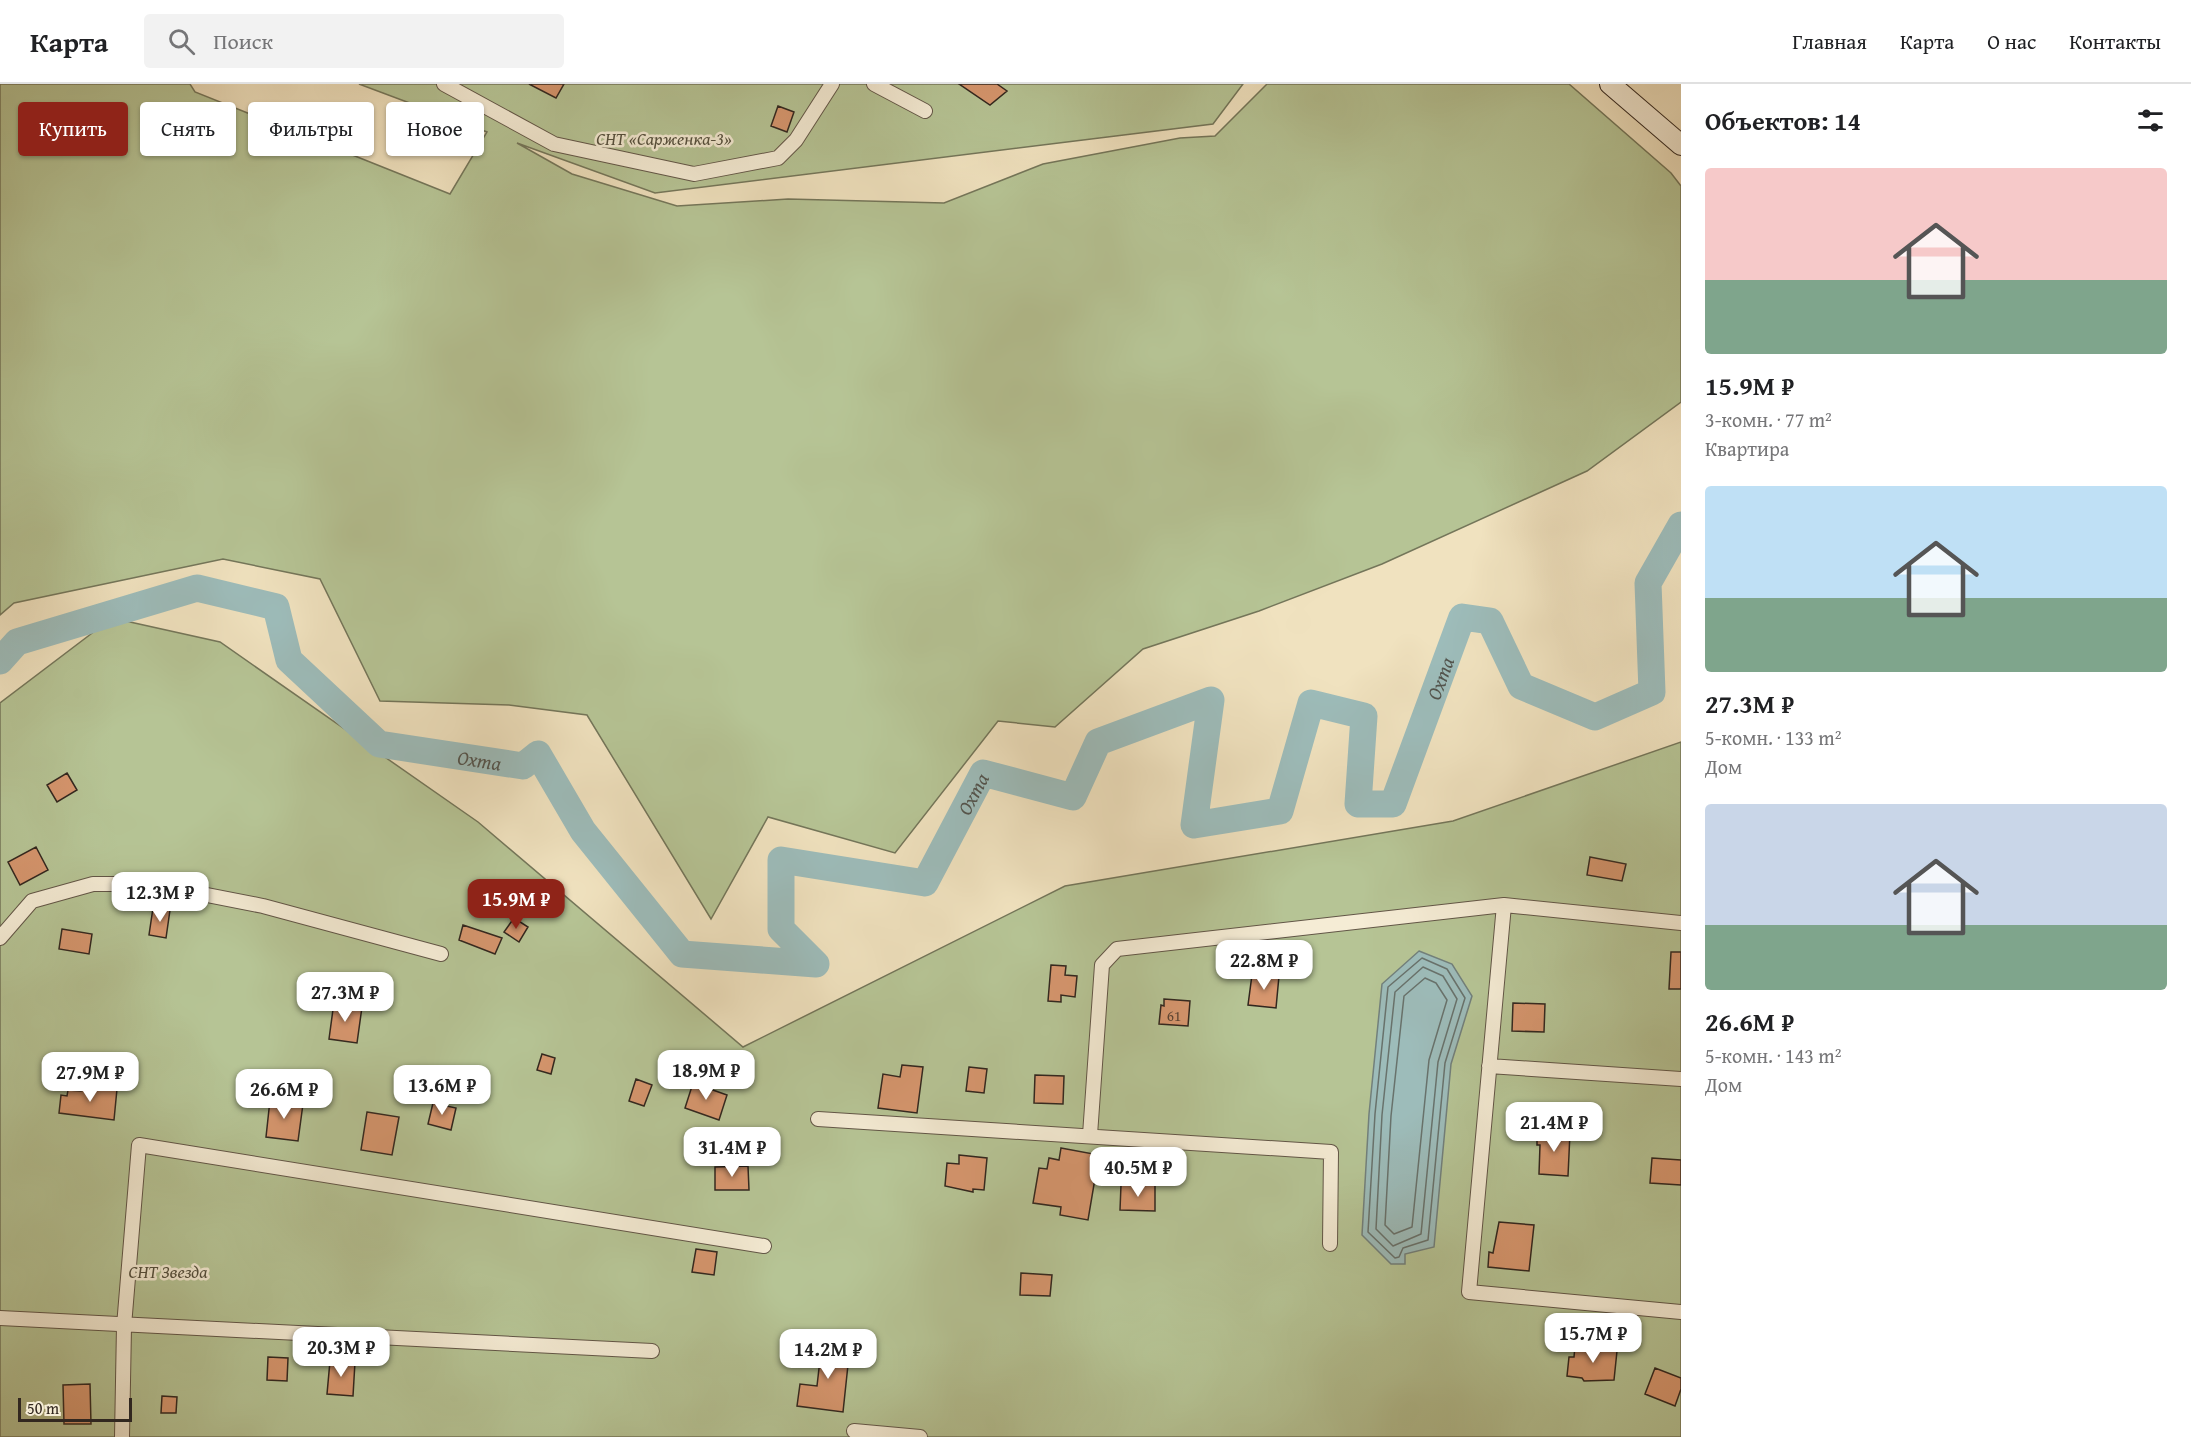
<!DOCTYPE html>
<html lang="ru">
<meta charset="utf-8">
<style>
:root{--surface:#fff;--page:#f2f2f2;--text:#202124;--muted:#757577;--line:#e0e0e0;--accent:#8f2418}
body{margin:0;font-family:"Gentium Book Plus",serif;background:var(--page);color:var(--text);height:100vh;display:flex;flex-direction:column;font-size:22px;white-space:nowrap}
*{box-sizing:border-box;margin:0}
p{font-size:20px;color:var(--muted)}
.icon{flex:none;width:33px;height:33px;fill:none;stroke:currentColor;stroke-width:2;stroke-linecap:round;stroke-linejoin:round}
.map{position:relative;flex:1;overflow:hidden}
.details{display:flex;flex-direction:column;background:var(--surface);width:510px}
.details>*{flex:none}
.banner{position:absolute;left:18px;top:18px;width:570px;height:54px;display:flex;gap:12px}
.scale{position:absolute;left:18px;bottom:15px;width:114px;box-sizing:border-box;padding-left:6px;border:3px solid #32271f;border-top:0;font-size:16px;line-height:21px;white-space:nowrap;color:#32271f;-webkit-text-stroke:4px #f5ecd5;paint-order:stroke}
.price{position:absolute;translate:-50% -51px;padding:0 14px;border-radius:12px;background:#fff;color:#222;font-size:20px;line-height:39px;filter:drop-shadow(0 2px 3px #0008)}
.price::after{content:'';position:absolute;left:50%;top:36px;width:18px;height:14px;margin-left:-9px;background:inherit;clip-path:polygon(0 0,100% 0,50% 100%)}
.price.on{background:var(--accent);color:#fff}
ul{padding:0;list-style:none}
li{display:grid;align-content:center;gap:12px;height:318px;padding:0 24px}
li span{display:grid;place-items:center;height:186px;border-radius:6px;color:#555}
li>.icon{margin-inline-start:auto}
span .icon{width:108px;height:108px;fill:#fffc;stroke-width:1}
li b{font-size:26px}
h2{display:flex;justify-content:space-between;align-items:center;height:72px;padding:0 24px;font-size:26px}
.chip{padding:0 21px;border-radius:6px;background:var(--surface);box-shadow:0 2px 4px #0004;font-size:21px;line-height:54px}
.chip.on{background:var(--accent);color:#fff}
header{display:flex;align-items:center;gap:36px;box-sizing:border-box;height:84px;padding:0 30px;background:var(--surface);border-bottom:2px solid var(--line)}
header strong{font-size:28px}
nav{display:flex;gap:33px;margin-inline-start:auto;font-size:21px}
.search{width:420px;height:54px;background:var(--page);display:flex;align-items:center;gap:15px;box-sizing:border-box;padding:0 21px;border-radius:6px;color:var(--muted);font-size:22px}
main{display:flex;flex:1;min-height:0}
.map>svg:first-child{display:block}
</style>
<header>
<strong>Карта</strong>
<div class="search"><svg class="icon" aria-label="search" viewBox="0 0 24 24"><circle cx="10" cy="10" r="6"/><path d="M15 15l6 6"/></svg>Поиск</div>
<nav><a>Главная</a><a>Карта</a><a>О нас</a><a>Контакты</a></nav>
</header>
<main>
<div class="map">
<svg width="1681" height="1353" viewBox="0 0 1681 1353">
<rect width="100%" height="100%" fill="#f0e2bf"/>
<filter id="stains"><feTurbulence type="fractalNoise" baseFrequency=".00333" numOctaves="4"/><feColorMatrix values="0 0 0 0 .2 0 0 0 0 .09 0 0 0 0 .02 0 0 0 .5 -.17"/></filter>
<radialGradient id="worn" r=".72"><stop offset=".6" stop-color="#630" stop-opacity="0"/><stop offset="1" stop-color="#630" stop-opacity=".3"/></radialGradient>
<path fill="#b6c495" stroke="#74765a" stroke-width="1.5" d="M 0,0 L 190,0 L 195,8 L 450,110 L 487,48 L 359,0 L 1243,0 L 1213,40 L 655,109 L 517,59 L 572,90 L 677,122 L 788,115 L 944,119 L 1043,80 L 1180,54 L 1215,52 L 1267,0 L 1569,0 L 1671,89 L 1681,102 L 1681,318 L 1587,387 L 1382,480 L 1259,527 L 1143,565 L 1055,643 L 998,637 L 895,769 L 768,733 L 711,835 L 587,631 L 509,621 L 380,617 L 320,495 L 223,475 L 14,519 L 0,531 Z
M 112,534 L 220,558 L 478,738 L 743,963 L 1065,802 L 1453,737 L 1681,658 L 1681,1353 L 0,1353 L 0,619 Z"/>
<path fill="#9dbcba" stroke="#72807c" stroke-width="1.5" d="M 1419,867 L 1452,880 L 1472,912 L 1451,980 L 1434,1163 L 1405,1170 L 1405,1180 L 1391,1180 L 1362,1151 L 1369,1030 L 1382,900 Z"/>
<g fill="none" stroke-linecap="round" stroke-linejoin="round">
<path stroke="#68726c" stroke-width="1.5" d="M 1422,874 L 1447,885 L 1465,914 L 1445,979 L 1428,1156 L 1403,1164 L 1399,1173 L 1395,1174 L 1368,1148 L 1375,1030 L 1388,903 Z
M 1423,883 L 1443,892 L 1457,915 L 1438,978 L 1421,1150 L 1393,1162 L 1376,1145 L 1382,1031 L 1395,908 Z
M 1425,894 L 1436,899 L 1447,916 L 1429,976 L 1412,1143 L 1394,1150 L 1385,1141 L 1391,1032 L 1404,912 Z"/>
<path stroke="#9dbcba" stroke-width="27" id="s1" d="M 0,577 L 17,558 L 197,504 L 276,523 L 289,576 L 379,660 L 523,682 L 538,670 L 583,747 L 682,870 L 816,880 L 781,845 L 781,776 L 925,799 L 983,689 L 1073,713 L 1098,658 L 1211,616 L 1194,741 L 1280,727 L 1311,619 L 1364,632 L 1358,720 L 1393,720 L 1462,533 L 1490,537 L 1521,602 L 1595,633 L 1652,608 L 1648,499 L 1681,441"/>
</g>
<path fill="#d6966e" stroke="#32271f" stroke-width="1.5" d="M 529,0 L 564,0 L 556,14 Z
M 959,0 L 997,0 L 1007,7 L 990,21 Z
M 778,22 L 794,28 L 787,48 L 771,42 Z
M 67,689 L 77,706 L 57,718 L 47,701 Z
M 36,763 L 48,786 L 20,801 L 8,778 Z
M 1590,773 L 1626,780 L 1622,797 L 1587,791 Z
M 153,824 L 170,826 L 166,854 L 149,851 Z
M 514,834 L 528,843 L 519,858 L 504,848 Z
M 463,841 L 502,854 L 495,870 L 459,856 Z
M 62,845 L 92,850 L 89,870 L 59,865 Z
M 1671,868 L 1681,868 L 1681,905 L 1669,905 Z
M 1051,881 L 1066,882 L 1065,891 L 1077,892 L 1075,913 L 1061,911 L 1061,918 L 1048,917 Z
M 1259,890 L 1279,892 L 1276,924 L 1248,921 L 1252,891 Z
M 1164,915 L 1190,917 L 1188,942 L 1159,940 L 1161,921 L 1164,922 Z
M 334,918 L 362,923 L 357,959 L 329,955 Z
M 1513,919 L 1545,920 L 1544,948 L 1512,947 Z
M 542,970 L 555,974 L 551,990 L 537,986 Z
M 902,981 L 923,983 L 917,1029 L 878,1024 L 883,990 L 900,993 Z
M 969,983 L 987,985 L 984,1009 L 966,1007 Z
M 1035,991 L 1064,992 L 1063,1020 L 1034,1019 Z
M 636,995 L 652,1001 L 644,1022 L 629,1017 Z
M 693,999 L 727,1011 L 719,1036 L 685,1024 Z
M 82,1001 L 117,1005 L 114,1036 L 59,1029 L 61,1011 L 67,1012 L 68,1006 L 81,1007 Z
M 270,1016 L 303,1020 L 298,1057 L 266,1053 Z
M 433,1019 L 456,1024 L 451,1046 L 428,1040 Z
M 367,1028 L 399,1033 L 392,1071 L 361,1066 Z
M 1537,1046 L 1570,1049 L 1568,1092 L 1539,1090 L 1540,1061 L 1537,1061 Z
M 1061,1064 L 1099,1071 L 1088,1136 L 1060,1131 L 1061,1123 L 1033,1119 L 1039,1084 L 1047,1085 L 1049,1074 L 1059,1076 Z
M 959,1071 L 987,1074 L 984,1106 L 973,1105 L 973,1108 L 945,1102 L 947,1079 L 959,1080 Z
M 1652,1074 L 1681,1076 L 1681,1101 L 1650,1099 Z
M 748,1082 L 749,1106 L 715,1106 L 715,1083 Z
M 1121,1101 L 1155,1101 L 1155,1127 L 1120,1126 Z
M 1499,1138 L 1534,1141 L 1529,1187 L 1488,1183 L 1489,1168 L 1493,1169 Z
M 696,1165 L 717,1168 L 714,1191 L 692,1188 Z
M 1021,1189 L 1052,1191 L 1050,1212 L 1020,1211 Z
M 822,1258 L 850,1262 L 843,1328 L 797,1322 L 800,1300 L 817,1302 Z
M 1575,1262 L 1617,1267 L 1614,1296 L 1584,1297 L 1582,1294 L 1567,1292 L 1569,1273 L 1574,1273 Z
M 268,1273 L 288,1274 L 287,1297 L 267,1296 Z
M 330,1277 L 355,1278 L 353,1312 L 327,1310 Z
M 1655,1284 L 1681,1294 L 1681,1305 L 1675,1322 L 1645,1310 Z
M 90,1300 L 91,1340 L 64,1340 L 63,1301 Z
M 162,1312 L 177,1313 L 176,1329 L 161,1329 Z"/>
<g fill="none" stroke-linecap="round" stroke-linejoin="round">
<g stroke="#625647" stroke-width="16">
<path id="minor" d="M 444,0 L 554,60 L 694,90 L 778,74 L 796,56 L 832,0
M 874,0 L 925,27
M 1504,821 L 1469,1208 L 1681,1228
M 0,854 L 32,817 L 93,800 L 151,800 L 263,822 L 441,870
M 1489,982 L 1681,995
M 818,1035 L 1331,1068 L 1330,1160
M 1090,1051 L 1102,881 L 1117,865 L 1504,821 L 1681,839
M 0,1234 L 652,1267
M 854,1347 L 920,1353
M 122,1353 L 124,1242 L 139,1061 L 764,1162"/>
</g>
<g stroke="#32271f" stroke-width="22">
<path id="secondary" d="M 1610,0 L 1681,61"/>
</g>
<use href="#minor" stroke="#f5ecd5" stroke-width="14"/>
<use href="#secondary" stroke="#f5ecd5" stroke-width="20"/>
</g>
<g text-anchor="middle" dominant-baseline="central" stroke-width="5" stroke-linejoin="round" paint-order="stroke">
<g font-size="15" fill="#5b4333">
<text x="1174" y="931">61</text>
</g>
<g font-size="18" font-style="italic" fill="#534e3c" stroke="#f5ecd5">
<text x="664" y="54">СНТ «Сарженка-3»</text>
<text x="168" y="1187">СНТ Звезда</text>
</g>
<g font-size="20" font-style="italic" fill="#52544e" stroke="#f5ecd5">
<text stroke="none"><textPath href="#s1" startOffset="2319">Охта</textPath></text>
<text stroke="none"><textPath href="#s1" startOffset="574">Охта</textPath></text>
<text stroke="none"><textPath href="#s1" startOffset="1384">Охта</textPath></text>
</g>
</g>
<rect width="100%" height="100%" filter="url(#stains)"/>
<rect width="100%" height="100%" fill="url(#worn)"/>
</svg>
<div class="scale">50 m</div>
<b class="price" style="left:160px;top:839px">12.3M ₽</b>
<b class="price on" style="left:516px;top:846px">15.9M ₽</b>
<b class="price" style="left:1264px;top:907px">22.8M ₽</b>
<b class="price" style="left:345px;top:939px">27.3M ₽</b>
<b class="price" style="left:706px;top:1017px">18.9M ₽</b>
<b class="price" style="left:90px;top:1019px">27.9M ₽</b>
<b class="price" style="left:442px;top:1032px">13.6M ₽</b>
<b class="price" style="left:284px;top:1036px">26.6M ₽</b>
<b class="price" style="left:1554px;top:1069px">21.4M ₽</b>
<b class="price" style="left:732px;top:1094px">31.4M ₽</b>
<b class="price" style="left:1138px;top:1114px">40.5M ₽</b>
<b class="price" style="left:1593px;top:1280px">15.7M ₽</b>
<b class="price" style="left:341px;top:1294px">20.3M ₽</b>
<b class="price" style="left:828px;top:1296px">14.2M ₽</b>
<div class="banner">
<a class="chip on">Купить</a>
<a class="chip">Снять</a>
<a class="chip">Фильтры</a>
<a class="chip">Новое</a>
</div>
</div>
<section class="details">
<h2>Объектов: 14<svg class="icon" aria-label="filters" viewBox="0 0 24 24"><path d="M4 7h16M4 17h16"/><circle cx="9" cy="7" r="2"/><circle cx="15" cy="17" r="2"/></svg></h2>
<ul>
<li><span style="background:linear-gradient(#f6c9c9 60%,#7fa58c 0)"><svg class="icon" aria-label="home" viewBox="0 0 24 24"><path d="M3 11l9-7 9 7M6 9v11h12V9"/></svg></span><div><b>15.9M ₽</b><p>3-комн. · 77 m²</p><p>Квартира</p></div></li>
<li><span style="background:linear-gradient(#bfe0f5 60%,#7fa58c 0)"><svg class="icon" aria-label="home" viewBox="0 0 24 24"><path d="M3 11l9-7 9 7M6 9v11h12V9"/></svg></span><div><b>27.3M ₽</b><p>5-комн. · 133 m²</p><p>Дом</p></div></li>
<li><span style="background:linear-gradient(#c9d6e8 65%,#7fa58c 0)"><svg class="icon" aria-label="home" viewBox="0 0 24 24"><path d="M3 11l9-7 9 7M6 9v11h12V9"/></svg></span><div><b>26.6M ₽</b><p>5-комн. · 143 m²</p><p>Дом</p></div></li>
</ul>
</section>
</main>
